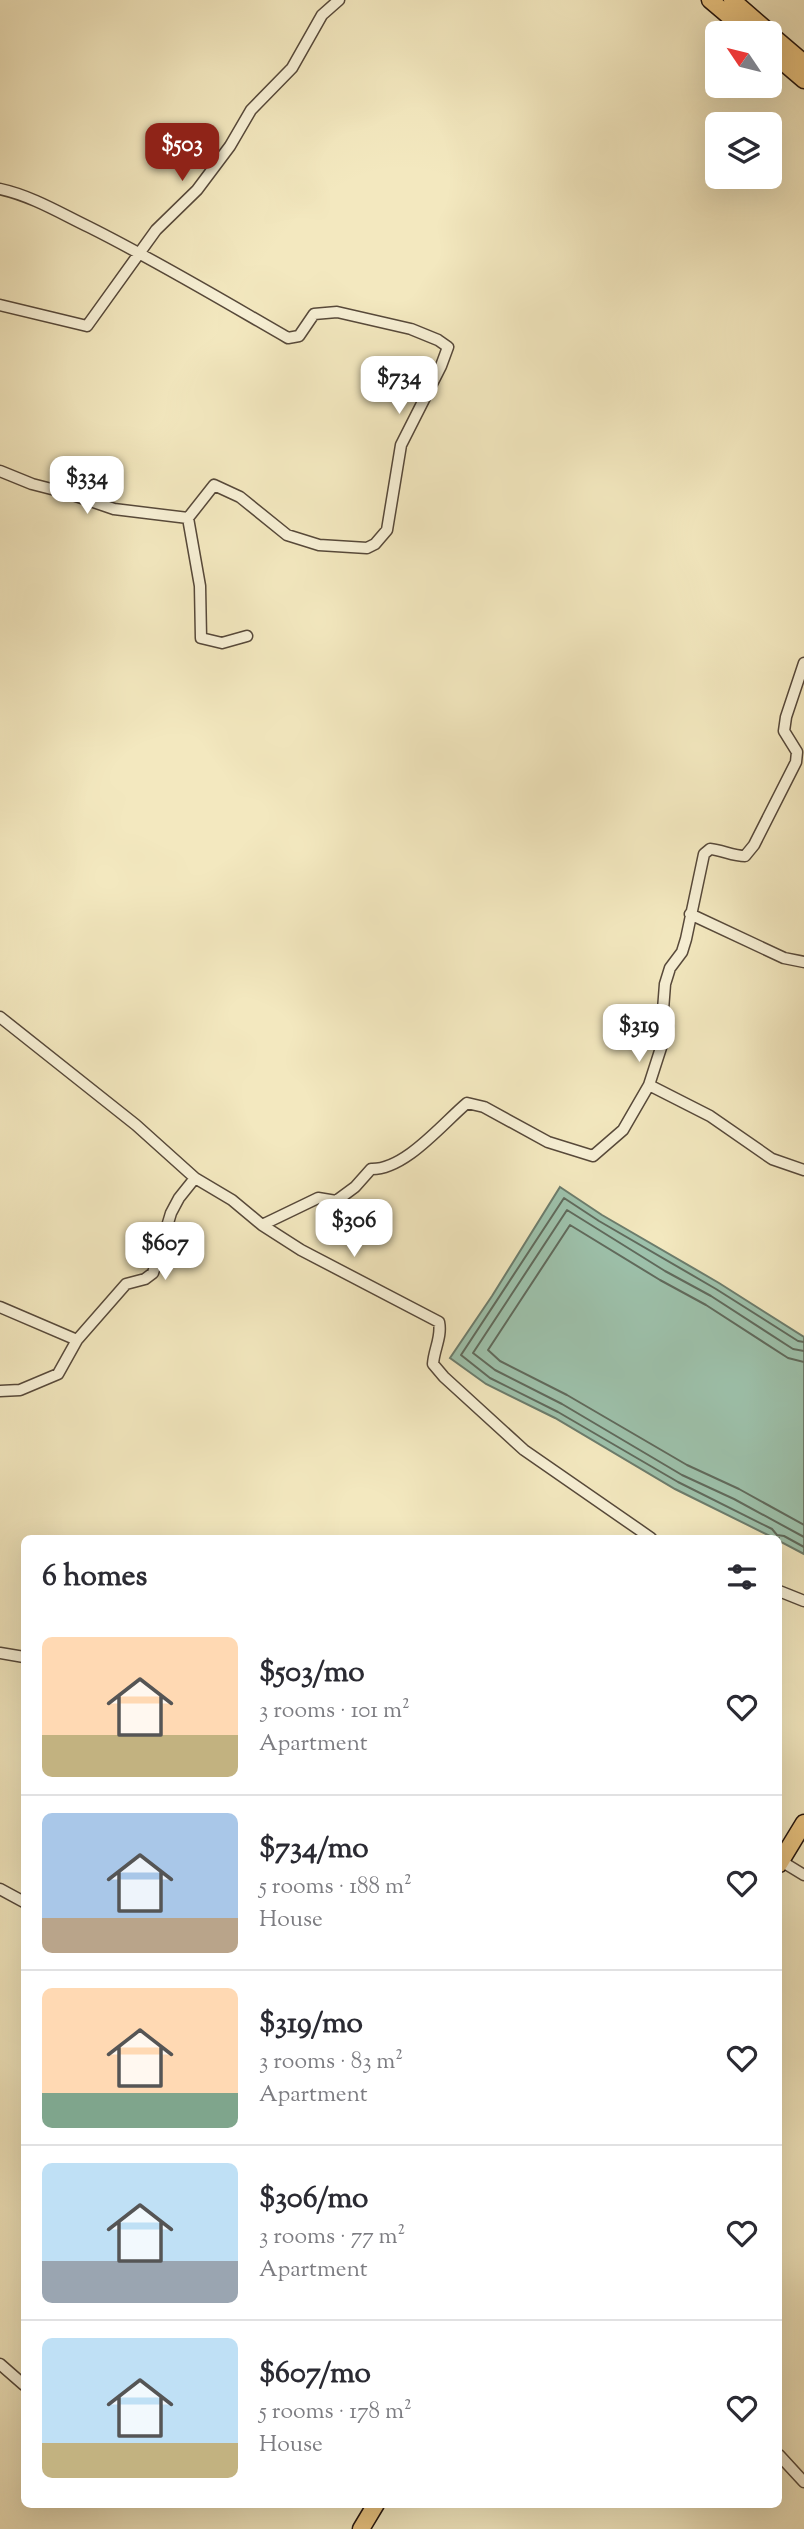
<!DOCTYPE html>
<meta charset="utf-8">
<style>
:root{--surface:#fff;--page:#f2f2f3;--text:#2b2b33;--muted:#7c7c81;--line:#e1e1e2;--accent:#8f2418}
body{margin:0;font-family:"Sorts Mill Goudy",serif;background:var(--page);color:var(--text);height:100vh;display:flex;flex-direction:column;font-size:26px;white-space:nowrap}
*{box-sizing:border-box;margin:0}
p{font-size:23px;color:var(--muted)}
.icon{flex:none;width:38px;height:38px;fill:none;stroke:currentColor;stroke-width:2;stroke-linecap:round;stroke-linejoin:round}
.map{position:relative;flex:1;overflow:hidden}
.panel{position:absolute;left:21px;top:1535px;width:761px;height:973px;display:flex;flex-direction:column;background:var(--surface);border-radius:10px;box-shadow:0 7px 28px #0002}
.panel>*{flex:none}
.needle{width:46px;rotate:305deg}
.tools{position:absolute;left:705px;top:21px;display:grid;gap:14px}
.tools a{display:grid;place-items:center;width:77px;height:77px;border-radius:10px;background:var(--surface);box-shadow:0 7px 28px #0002;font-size:35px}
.price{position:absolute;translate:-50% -60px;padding:0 16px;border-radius:14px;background:#fff;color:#222;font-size:23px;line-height:46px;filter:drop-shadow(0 2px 4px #0008)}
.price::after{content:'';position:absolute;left:50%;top:42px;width:21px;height:16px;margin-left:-10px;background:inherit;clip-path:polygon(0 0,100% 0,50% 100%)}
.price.selected{background:var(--accent);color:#fff}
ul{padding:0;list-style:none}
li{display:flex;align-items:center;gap:21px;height:175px;padding:0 21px}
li+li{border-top:2px solid var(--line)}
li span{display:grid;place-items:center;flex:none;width:196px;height:140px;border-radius:10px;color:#555}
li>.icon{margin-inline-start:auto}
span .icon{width:84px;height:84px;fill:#fffc;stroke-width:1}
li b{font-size:30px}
h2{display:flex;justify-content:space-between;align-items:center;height:84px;padding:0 21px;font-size:30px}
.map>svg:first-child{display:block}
</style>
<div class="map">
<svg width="804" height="2529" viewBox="0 0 804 2529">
<rect width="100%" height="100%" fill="#f3e8bf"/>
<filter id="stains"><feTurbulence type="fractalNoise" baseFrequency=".00286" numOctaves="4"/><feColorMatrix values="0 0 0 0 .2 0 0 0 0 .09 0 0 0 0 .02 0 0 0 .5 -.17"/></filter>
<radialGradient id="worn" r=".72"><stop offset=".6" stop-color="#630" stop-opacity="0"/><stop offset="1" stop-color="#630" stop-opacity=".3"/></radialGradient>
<path fill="#9dc1ab" stroke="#6c7c6c" stroke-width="2" d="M 560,1187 L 602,1215 L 719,1283 L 804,1337 L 804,1554 L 779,1541 L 779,1538 L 774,1538 L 675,1489 L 555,1418 L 486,1384 L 450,1358 L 492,1296 Z"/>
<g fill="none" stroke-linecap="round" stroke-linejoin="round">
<path stroke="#606a5c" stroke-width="2" d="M 804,1342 L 798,1341 L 716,1289 L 599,1221 L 564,1198 L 461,1355 L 490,1378 L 558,1412 L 678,1482 L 772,1529 L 777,1535 L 784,1536 L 804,1547
M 804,1351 L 793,1349 L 711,1296 L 665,1271 L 567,1210 L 473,1353 L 495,1370 L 562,1404 L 682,1475 L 734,1499 L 804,1537
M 804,1362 L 788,1358 L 706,1305 L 660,1280 L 570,1225 L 488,1350 L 500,1361 L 567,1395 L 687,1465 L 739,1489 L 804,1525"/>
<g stroke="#57493a" stroke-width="13">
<path id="minor" d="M 0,189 C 32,196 60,213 89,227 C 157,261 222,300 288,338 L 299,336 L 314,314 L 337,312 L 411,329 L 438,340 L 448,347 L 441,366 L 401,445 L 387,530 L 375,544 L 367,548 L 319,545 L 287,535 L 240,497 L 214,485 L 188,518 L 200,586 L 201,638 L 222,643 L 247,636
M 0,305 L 87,326 L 156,230 L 197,190 L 230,146 L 251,110 L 292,68 L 322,15 L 339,0
M 0,471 L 32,484 L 67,493 L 114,509 L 188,518
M 690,914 L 784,958 L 804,962
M 0,1017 L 136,1125 L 195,1178 L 232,1200 L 262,1225 L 301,1250 L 439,1322 C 442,1337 434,1349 433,1364 L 444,1377 L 524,1450 L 651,1538
M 649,1085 L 710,1116 L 772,1159 L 804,1170
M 262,1225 L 318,1198 L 336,1201 L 355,1187 L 371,1169 C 405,1170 442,1124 467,1103 L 484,1107 L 548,1142 L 593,1156 L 623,1130 L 649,1085 L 668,1026 L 663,1010 L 665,984 L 670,968 L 682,952 L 686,939 L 704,854 L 710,849 C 722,850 733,856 745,856 L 754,845 L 796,762 L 797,752 L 784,731 L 786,717 L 804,663
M 0,1307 L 77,1340
M 0,1391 L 20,1390 L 58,1374 L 77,1340 L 126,1284 L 145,1279 L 153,1273 L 171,1213 L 179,1198 L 195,1178
M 779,1591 L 804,1601
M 0,1653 L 24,1657
M 781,1861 L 804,1875
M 0,1889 L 24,1902
M 0,2364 L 24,2385
M 779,2455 L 804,2482"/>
</g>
<g stroke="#23140d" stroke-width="19">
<path id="trunk" d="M 710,0 L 749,33
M 732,0 L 770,33
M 770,34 L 804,63
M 770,51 L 804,80
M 779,1864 L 804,1823
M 361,2529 L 376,2504"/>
</g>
<use href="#minor" stroke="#f7f0d5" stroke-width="10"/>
<use href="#trunk" stroke="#eac480" stroke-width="16"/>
</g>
<rect width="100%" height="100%" filter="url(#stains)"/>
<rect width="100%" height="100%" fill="url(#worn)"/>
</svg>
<div class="tools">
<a><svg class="needle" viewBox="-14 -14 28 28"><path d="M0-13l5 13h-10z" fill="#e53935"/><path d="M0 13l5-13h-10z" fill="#7c7c81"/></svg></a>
<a><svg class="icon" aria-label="layers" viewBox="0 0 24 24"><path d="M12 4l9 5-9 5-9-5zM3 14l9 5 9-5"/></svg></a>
</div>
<b class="price selected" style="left:182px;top:183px">$503</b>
<b class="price" style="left:399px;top:416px">$734</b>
<b class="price" style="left:87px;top:516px">$334</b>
<b class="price" style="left:639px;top:1064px">$319</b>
<b class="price" style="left:354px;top:1259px">$306</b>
<b class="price" style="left:165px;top:1282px">$607</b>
<section class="panel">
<h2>6 homes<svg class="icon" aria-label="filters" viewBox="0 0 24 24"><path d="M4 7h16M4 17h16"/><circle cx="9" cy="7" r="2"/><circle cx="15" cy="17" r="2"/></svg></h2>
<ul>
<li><span style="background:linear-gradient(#ffd9b3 70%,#c2b280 0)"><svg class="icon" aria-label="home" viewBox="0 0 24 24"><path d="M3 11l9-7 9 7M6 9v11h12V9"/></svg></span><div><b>$503/mo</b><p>3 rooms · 101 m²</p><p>Apartment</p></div><svg class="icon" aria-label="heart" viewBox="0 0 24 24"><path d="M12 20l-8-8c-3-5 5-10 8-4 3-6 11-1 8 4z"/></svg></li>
<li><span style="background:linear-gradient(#a9c7e8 75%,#b9a48a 0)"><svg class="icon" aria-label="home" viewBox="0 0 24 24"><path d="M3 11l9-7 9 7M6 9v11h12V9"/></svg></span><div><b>$734/mo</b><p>5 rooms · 188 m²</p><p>House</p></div><svg class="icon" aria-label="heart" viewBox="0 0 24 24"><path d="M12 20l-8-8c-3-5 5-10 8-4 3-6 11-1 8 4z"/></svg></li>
<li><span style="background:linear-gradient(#ffd9b3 75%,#7fa58c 0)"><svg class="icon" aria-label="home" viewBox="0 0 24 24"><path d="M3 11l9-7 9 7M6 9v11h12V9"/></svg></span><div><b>$319/mo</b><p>3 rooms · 83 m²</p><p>Apartment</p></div><svg class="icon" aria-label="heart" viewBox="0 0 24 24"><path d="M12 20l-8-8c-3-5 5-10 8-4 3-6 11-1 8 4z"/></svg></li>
<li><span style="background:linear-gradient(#bfe0f5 70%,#9aa5b1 0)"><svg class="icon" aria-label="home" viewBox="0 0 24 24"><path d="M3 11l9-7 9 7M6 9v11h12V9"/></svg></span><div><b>$306/mo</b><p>3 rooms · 77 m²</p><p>Apartment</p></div><svg class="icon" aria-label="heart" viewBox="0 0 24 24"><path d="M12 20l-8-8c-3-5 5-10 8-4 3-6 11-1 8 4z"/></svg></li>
<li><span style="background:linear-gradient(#bfe0f5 75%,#c2b280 0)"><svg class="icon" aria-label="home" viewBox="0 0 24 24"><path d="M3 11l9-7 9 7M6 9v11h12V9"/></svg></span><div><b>$607/mo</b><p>5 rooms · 178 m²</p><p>House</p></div><svg class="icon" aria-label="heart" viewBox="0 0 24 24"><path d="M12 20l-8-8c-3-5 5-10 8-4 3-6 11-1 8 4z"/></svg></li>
</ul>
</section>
</div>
